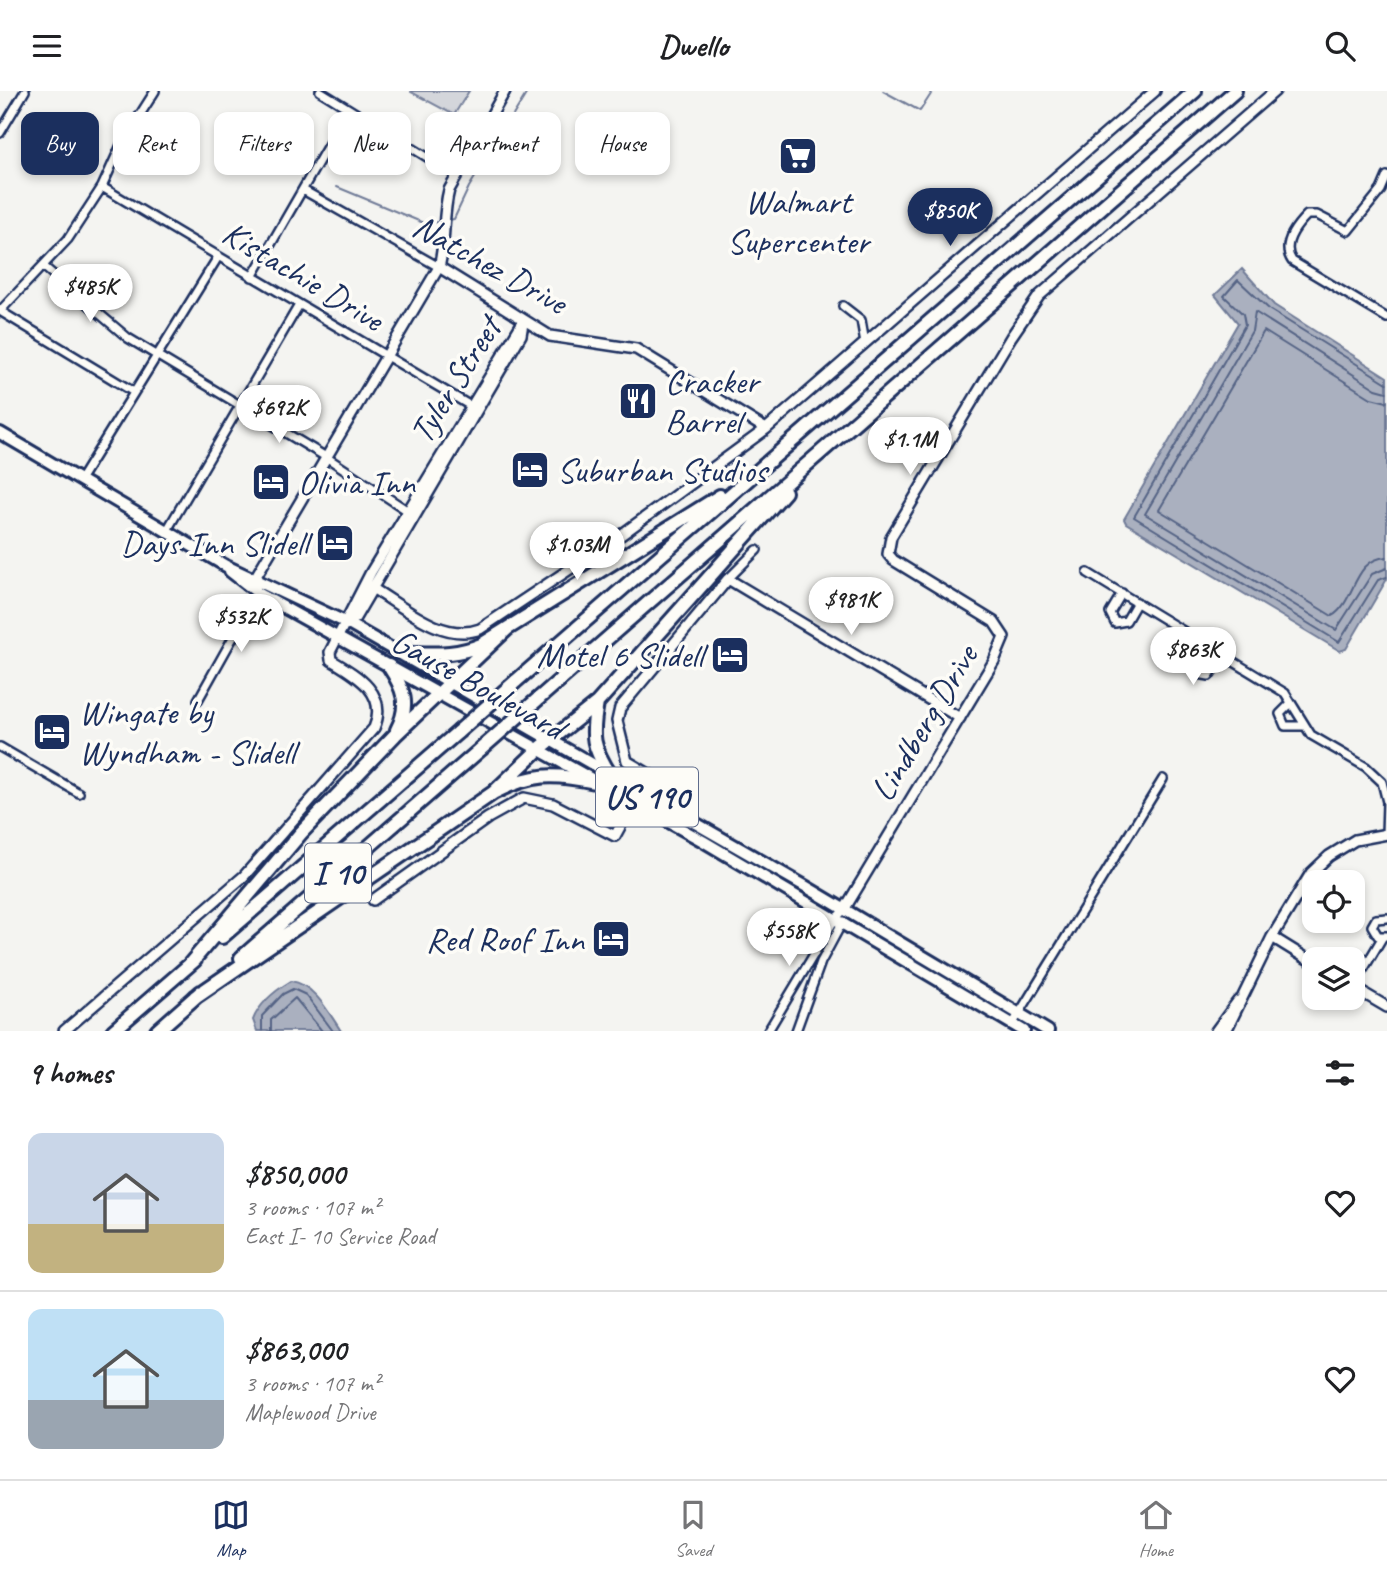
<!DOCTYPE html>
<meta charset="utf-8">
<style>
:root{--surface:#fff;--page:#f6f6f6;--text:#202124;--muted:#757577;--line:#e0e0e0;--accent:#1b2f5e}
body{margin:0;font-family:Caveat,sans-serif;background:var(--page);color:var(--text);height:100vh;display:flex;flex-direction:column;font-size:26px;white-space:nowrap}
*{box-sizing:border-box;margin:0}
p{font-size:23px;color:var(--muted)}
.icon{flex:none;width:38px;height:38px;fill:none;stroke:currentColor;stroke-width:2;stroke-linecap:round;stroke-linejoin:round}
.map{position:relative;height:940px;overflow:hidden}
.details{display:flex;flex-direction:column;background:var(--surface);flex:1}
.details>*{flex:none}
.guide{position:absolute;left:21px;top:21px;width:700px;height:63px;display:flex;gap:14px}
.tools{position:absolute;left:1302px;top:779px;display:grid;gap:14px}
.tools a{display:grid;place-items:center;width:63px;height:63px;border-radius:14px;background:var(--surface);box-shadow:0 4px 10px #0003;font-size:35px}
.price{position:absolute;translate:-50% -60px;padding:0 16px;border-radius:24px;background:#fff;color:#222;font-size:23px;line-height:46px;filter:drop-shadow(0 2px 4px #0008)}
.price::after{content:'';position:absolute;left:50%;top:42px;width:21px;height:16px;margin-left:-10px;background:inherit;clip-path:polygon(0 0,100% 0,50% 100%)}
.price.active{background:var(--accent);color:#fff}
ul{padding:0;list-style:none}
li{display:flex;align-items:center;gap:21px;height:175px;padding:0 28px}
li+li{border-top:2px solid var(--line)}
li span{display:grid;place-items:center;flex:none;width:196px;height:140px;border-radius:14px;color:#555}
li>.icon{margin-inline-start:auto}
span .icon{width:84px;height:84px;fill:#fffc;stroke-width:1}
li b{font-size:30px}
h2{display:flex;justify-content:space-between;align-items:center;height:84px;padding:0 28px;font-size:30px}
.tag{padding:0 24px;border-radius:14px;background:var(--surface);box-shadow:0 4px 10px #0003;font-size:24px;line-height:63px}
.tag.active{background:var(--accent);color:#fff}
header{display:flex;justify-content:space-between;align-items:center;height:91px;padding:0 28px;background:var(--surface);font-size:32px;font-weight:600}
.tabs{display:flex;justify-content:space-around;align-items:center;height:98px;border-top:2px solid var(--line);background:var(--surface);font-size:19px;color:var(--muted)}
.tabs a{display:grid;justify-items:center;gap:4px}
.tabs .active{color:var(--accent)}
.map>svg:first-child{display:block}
</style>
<header><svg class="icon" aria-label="menu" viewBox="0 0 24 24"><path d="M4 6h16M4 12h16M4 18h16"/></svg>Dwello<svg class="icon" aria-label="search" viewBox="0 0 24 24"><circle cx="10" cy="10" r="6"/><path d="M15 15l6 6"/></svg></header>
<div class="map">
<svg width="1387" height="940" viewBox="0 0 1387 940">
<rect width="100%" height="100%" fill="#f4f4f1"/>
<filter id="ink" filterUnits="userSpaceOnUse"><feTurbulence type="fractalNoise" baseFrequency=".0143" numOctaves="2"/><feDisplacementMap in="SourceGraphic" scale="14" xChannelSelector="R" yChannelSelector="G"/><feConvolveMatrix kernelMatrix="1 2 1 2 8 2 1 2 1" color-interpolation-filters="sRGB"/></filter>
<g filter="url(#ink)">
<path fill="#d4d6db" stroke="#78829c" stroke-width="2" d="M 469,0 L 454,24 L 411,1 L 411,0 Z"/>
<path fill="#aab0bf" stroke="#717c98" stroke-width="2" d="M 1242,178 L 1274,214 L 1387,286 L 1387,488 L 1346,558 L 1340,560 L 1126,432 L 1124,428 L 1238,232 L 1215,204 Z
M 291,890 C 314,893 329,922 341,940 L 257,940 L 253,929 C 259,913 276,899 291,890 Z"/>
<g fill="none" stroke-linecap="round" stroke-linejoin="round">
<path stroke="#546385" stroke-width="2" d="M 1387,292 L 1270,219 L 1238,189 L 1224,205 L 1243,223 L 1245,234 L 1134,426 L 1339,551 L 1378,489 L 1387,486
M 1387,301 L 1376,298 L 1255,221 L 1252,240 L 1145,423 L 1336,539 L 1372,483 L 1387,477
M 1387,311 L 1371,307 L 1264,240 L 1159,419 L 1332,525 C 1356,511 1352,468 1387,466
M 262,940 L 262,925 L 283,903 L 293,898 L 306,904 L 333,940
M 271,940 L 271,929 L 295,907 L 322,940"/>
<path stroke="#717c98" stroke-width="2" d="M 883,0 L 920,20 L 933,0
M 337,96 L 426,133 L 438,131
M 449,129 L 454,128 L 469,96 L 528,0"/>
<g stroke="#1b2f5e" stroke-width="12">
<path id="minor" d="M 320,0 L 456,84
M 0,42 L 25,0
M 1387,85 L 1381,99 L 1348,140 L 1317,124 L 1307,124 C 1295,136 1281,154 1292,170 L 1387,227
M 102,96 L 474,317
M 303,99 L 439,176
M 43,175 L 128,247 L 326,366 L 411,422
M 252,186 L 349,18
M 843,215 L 861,229 L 865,252
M 0,220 L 68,148 L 102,96 L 122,52 L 155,0
M 0,220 L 132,300
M 80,389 L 218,166
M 166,441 L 299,214
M 1088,482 L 1285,602 L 1311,644 L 1366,676 L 1382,691 L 1387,711 L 1386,743
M 728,488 L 757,459
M 1122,502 L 1110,522 L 1115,532 L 1126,530 L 1137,511
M 1208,554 L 1196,573 L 1198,583 L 1209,585 L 1224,563
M 198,609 L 258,502
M 1291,612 L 1280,623 L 1285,635 L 1304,635
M 0,656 L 79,702
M 1387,827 L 1376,828 L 1372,835 L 1378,845 L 1387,845
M 1353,896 L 1382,847
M 1012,934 L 1163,688
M 768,940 L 835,828 L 844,819
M 796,940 L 821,871 L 843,830"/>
</g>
<g stroke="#1b2f5e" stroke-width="14">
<path id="tertiary" d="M 439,176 L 550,245 L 636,258 L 766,338
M 256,495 L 255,487 L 439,176 C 446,151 442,125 449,99 L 505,0
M 372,497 C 404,516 443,552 480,538 L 621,444 L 766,338 L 1155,0
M 345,531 L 355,527 L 521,244 L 523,232
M 373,809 L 488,727 L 524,707 L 553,713 L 615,745 L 649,683 L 627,670 L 617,630 L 620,617 L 728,488 L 960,627
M 844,819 L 994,570 L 1004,546 L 994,531 L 893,469 L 888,463 L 891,446 L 1011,246 L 1039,205 L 1275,0
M 1272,846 L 1314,872
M 1353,896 L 1387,916
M 64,940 L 244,785 L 374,637 C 389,602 356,584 331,569 L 330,561 L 371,481 L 524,229
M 1216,940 L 1238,910
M 1226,940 L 1272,846 L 1311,782 L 1329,765 L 1355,749 L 1387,743"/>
</g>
<g stroke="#1b2f5e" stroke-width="16">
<path id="secondary" d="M 0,342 L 226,475 L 345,531 L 451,592
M 230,480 L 258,502 L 439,603"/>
</g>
<g stroke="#1b2f5e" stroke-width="16">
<path id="primary" d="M 451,592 L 805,795 L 1048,940
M 439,603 L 703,750 L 1024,940"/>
</g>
<g stroke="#1b2f5e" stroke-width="18">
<path id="motorway" d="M 401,562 C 430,562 453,566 481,554 L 720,405
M 389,575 C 404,598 410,614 397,639
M 515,591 L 1195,0
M 538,608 L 1235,0
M 597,612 C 591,646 592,656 611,685
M 493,702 L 538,659 L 597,612 L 785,401
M 222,846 L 458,641
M 241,867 L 481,658
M 190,873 L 301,742 L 395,644 L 507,538
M 195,906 L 493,702 C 532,682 553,682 595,691
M 113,940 L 195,869
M 157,940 L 201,901"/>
</g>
<use href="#minor" stroke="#fdfcf7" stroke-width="7"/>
<use href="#tertiary" stroke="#fdfcf7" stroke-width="9"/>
<use href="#secondary" stroke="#fdfcf7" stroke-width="10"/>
<use href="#primary" stroke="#fdfcf7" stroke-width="10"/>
<use href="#motorway" stroke="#fdfcf7" stroke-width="12"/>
<g stroke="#1b2f5e" stroke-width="18" stroke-linecap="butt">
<path id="motorway-bridge" d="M 458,641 L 515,591
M 481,658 L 538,608"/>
</g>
<use href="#motorway-bridge" stroke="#fdfcf7" stroke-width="12"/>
</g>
</g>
<defs>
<g id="supermarket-square" transform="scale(2.0125)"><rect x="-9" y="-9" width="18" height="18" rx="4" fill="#1b2f5e" stroke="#fdfcf7"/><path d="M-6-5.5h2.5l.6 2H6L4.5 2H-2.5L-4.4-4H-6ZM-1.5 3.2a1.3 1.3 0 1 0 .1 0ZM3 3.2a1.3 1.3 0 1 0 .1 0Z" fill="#fff"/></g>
<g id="restaurant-square" transform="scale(2.0125)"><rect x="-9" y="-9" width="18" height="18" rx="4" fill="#1b2f5e" stroke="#fdfcf7"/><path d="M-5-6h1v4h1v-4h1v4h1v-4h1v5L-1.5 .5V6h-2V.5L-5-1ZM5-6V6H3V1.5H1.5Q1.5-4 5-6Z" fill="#fff"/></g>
<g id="hotel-square" transform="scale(2.0125)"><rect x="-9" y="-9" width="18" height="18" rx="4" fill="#1b2f5e" stroke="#fdfcf7"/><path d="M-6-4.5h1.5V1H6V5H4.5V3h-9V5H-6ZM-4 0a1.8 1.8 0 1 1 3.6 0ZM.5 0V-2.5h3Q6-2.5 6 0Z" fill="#fff"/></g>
</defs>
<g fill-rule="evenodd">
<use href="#supermarket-square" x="798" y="65"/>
<use href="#restaurant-square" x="638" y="310"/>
<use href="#hotel-square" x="530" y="379"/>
<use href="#hotel-square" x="271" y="391"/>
<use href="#hotel-square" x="335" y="452"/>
<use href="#hotel-square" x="730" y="564"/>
<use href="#hotel-square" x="52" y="641"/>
<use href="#hotel-square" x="611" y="848"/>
</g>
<g text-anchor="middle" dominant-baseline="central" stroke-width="7" stroke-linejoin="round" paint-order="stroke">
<g fill="#fdfcf7" stroke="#5f6c8c" stroke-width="2">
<rect x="596" y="676.5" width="102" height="59" rx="5"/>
<rect x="305" y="752.5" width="66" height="59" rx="5"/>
</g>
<g font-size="33" font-weight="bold" fill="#1b2f5e">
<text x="647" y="706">US 190</text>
<text x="338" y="782">I 10</text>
</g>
<g font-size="35" fill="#1b2f5e" stroke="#fdfcf7" text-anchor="start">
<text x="798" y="110" text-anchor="middle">Walmart<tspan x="798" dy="40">Supercenter</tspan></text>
<text x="665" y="290">Cracker<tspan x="665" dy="40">Barrel</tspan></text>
<text x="557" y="379">Suburban Studios</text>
<text x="298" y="391">Olivia Inn</text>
<text x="308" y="452" text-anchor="end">Days Inn Slidell</text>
<text x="703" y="564" text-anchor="end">Motel 6 Slidell</text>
<text x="79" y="621">Wingate by<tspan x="79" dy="40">Wyndham - Slidell</tspan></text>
<text x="584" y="848" text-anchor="end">Red Roof Inn</text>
</g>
<g font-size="35" fill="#1b2f5e" stroke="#fdfcf7">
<text transform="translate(490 173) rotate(29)">Natchez Drive</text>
<text transform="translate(303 185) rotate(31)">Kistachie Drive</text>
<text transform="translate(455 289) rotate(-58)">Tyler Street</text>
<text transform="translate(478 593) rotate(29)">Gause Boulevard</text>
<text transform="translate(924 632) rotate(-59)">Lindberg Drive</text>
</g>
</g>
</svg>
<div class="tools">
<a><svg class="icon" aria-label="locate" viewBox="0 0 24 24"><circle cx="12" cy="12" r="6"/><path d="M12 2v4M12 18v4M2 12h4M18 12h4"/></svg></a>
<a><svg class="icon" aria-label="layers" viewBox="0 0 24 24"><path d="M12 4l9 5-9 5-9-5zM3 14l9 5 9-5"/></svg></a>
</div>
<b class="price active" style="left:950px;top:157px">$850K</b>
<b class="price" style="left:90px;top:233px">$485K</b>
<b class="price" style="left:279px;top:354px">$692K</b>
<b class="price" style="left:910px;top:386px">$1.1M</b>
<b class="price" style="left:577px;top:491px">$1.03M</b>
<b class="price" style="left:851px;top:546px">$981K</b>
<b class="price" style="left:241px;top:563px">$532K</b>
<b class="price" style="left:1193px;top:596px">$863K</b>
<b class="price" style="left:789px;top:877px">$558K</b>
<div class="guide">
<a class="tag active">Buy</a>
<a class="tag">Rent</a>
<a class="tag">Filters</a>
<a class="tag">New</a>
<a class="tag">Apartment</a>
<a class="tag">House</a>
</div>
</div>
<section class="details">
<h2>9 homes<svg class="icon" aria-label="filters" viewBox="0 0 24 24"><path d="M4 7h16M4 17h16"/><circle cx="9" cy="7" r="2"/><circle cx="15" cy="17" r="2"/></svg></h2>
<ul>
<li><span style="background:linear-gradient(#c9d6e8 65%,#c2b280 0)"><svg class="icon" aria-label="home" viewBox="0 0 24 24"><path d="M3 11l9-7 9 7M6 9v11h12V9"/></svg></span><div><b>$850,000</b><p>3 rooms · 107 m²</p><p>East I- 10 Service Road</p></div><svg class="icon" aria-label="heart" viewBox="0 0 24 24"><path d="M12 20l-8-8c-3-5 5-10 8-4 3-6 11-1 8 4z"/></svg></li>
<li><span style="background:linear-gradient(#bfe0f5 65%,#9aa5b1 0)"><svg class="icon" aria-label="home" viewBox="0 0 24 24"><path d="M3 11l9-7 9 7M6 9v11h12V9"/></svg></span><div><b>$863,000</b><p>3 rooms · 107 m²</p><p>Maplewood Drive</p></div><svg class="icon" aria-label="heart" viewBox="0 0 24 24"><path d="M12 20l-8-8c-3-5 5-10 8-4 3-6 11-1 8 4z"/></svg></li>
</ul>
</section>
<nav class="tabs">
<a class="active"><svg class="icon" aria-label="map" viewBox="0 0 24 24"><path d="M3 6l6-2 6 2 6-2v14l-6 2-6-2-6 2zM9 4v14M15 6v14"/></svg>Map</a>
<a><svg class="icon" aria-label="saved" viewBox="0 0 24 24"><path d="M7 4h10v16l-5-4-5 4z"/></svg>Saved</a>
<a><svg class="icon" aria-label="home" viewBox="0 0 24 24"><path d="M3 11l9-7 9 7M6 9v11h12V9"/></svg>Home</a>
</nav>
